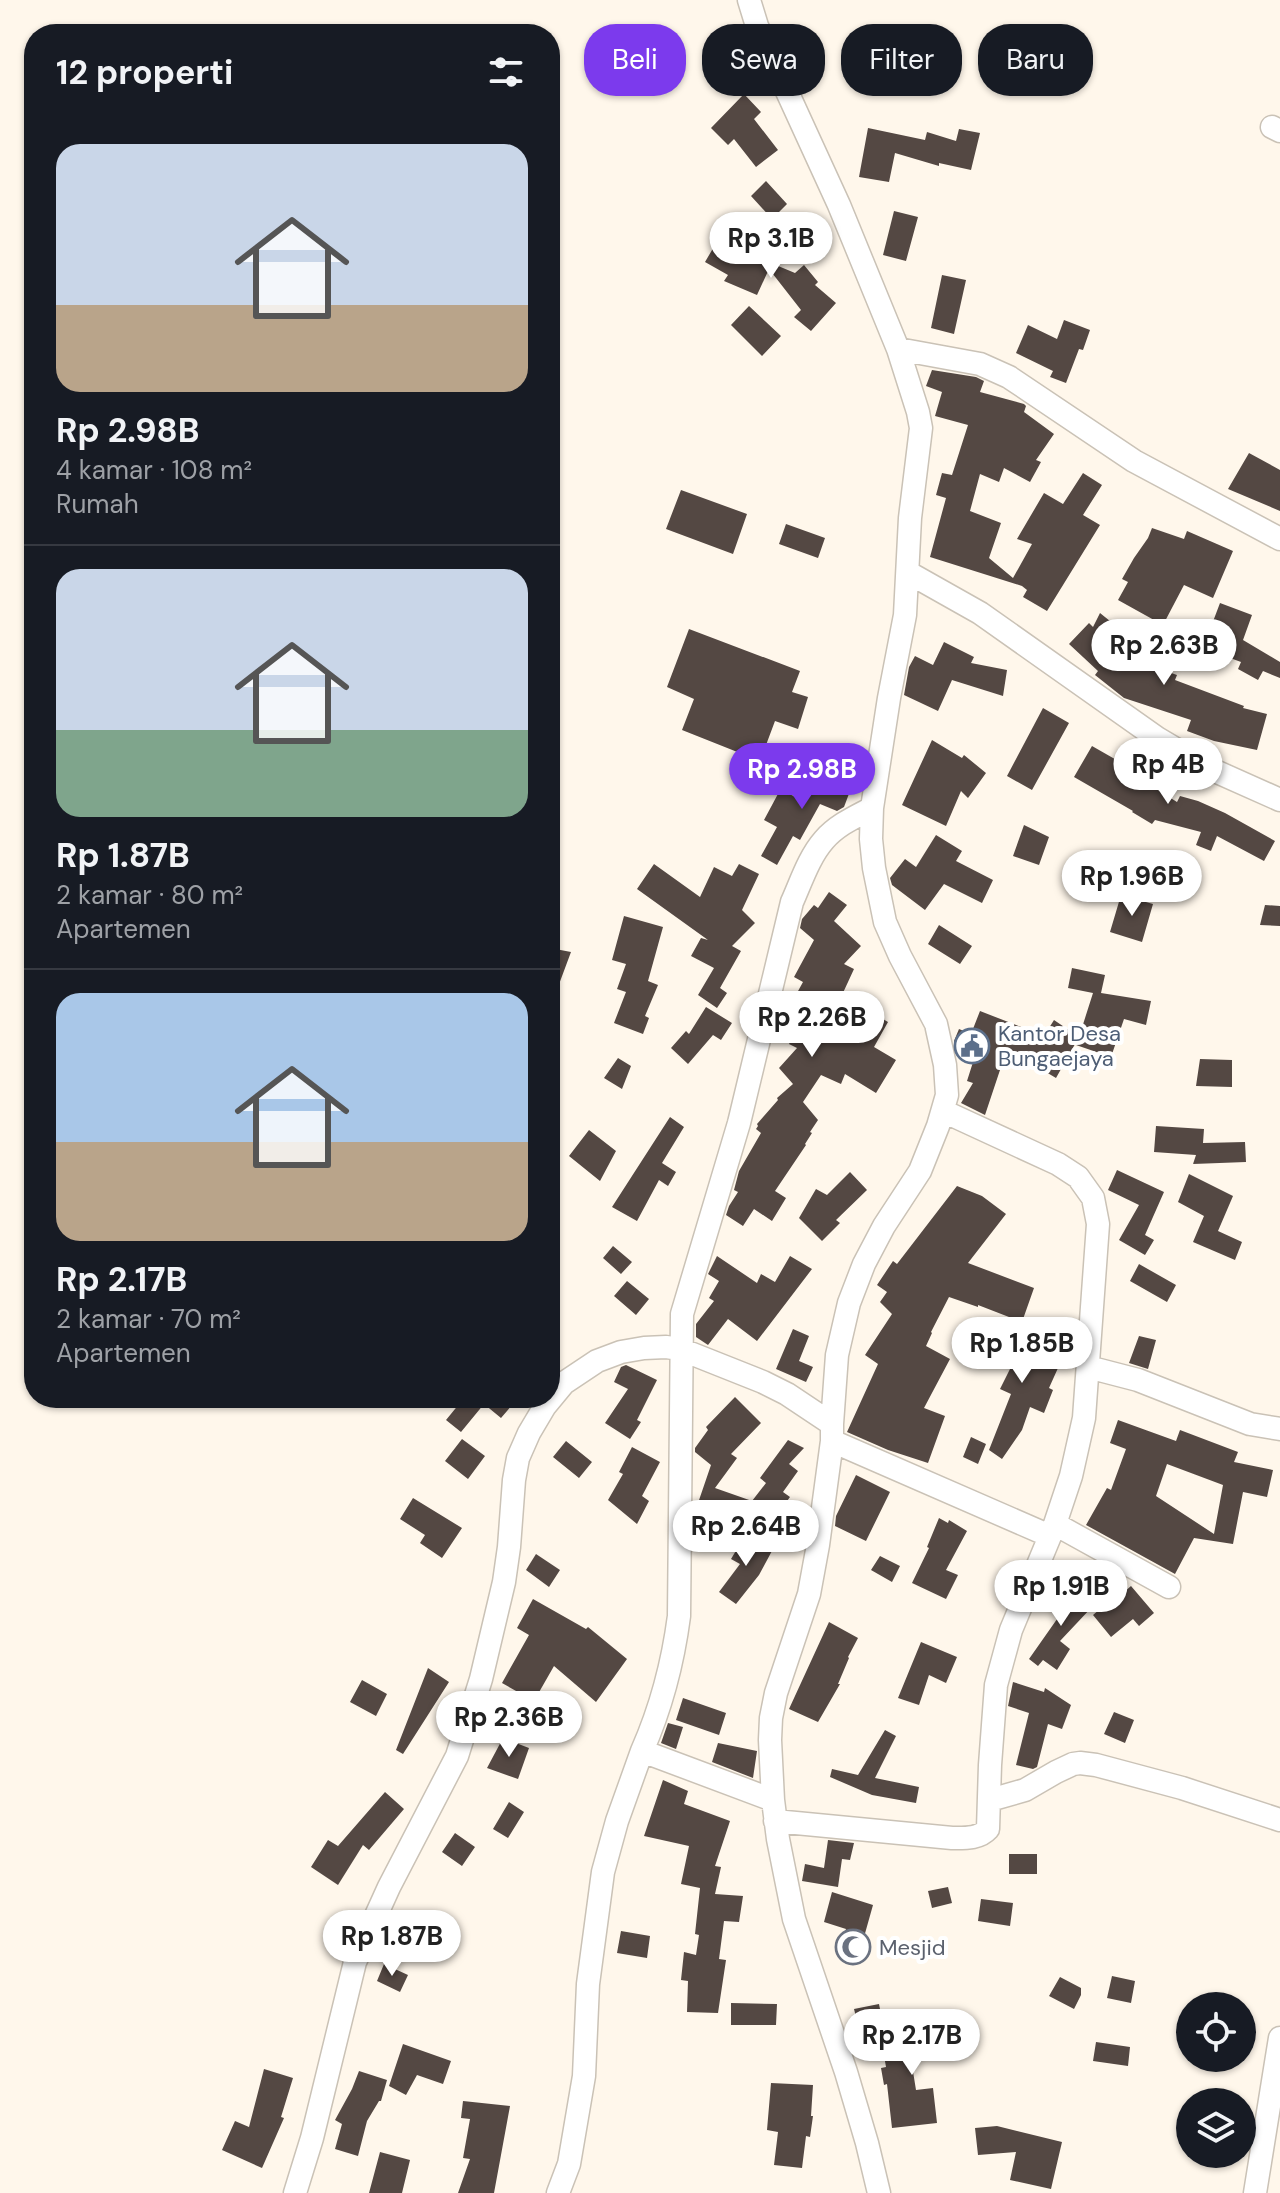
<!DOCTYPE html>
<html lang="id">
<meta charset="utf-8">
<style>
:root{--surface:#171b24;--page:#20242c;--text:#f1f3f6;--muted:#9ea1a6;--line:#363941;--accent:#7c3aed}
body{margin:0;font-family:"DM Sans",sans-serif;background:var(--page);color:var(--text);height:100vh;display:flex;flex-direction:column;font-size:30px;white-space:nowrap}
*{box-sizing:border-box;margin:0}
p{font-size:26px;color:var(--muted)}
.icon{flex:none;width:44px;height:44px;fill:none;stroke:currentColor;stroke-width:2;stroke-linecap:round;stroke-linejoin:round}
.map{position:relative;flex:1;overflow:hidden}
.details{position:absolute;left:24px;top:24px;width:536px;height:1384px;display:flex;flex-direction:column;background:var(--surface);border-radius:32px;box-shadow:0 2px 6px #0004}
.details>*{flex:none}
.top-card{position:absolute;left:584px;top:24px;width:576px;height:72px;display:flex;gap:16px}
.buttons{position:absolute;left:1176px;top:1992px;display:grid;gap:16px}
.buttons a{display:grid;place-items:center;width:80px;height:80px;border-radius:50%;background:var(--surface);box-shadow:0 2px 6px #0004;font-size:40px}
.price{position:absolute;translate:-50% -68px;padding:0 18px;border-radius:28px;background:#fff;color:#222;font-size:26px;line-height:52px;filter:drop-shadow(0 2px 4px #0008)}
.price::after{content:'';position:absolute;left:50%;top:48px;width:24px;height:18px;margin-left:-12px;background:inherit;clip-path:polygon(0 0,100% 0,50% 100%)}
.price.current{background:var(--accent);color:#fff}
ul{padding:0;list-style:none}
li{display:grid;align-content:center;gap:16px;height:424px;padding:0 32px}
li+li{border-top:2px solid var(--line)}
li span{display:grid;place-items:center;height:248px;border-radius:24px;color:#555}
li>.icon{margin-inline-start:auto}
span .icon{width:144px;height:144px;fill:#fffc;stroke-width:1}
li b{font-size:34px}
h2{display:flex;justify-content:space-between;align-items:center;height:96px;padding:0 32px;font-size:34px}
.chip{padding:0 28px;border-radius:32px;background:var(--surface);box-shadow:0 2px 6px #0004;font-size:28px;line-height:72px}
.chip.current{background:var(--accent);color:#fff}
.map>svg:first-child{display:block}
</style>
<div class="map">
<svg width="1280" height="2193" viewBox="0 0 1280 2193">
<rect width="100%" height="100%" fill="#fff7eb"/>
<path fill="#544843" fill-rule="evenodd" d="M 744,94 L 761,112 L 754,119 L 778,150 L 756,167 L 734,139 L 728,145 L 711,128 Z
M 868,128 L 925,140 L 927,132 L 956,141 L 959,129 L 980,133 L 971,170 L 939,163 L 939,166 L 895,153 L 889,182 L 859,177 Z
M 766,181 L 787,204 L 772,219 L 751,196 Z
M 894,211 L 918,217 L 906,261 L 883,255 Z
M 722,233 L 738,243 L 735,248 L 795,273 L 804,265 L 818,282 L 815,285 L 836,303 L 811,331 L 794,317 L 801,310 L 769,269 L 757,295 L 724,281 L 728,275 L 705,262 Z
M 942,275 L 966,280 L 954,334 L 931,328 Z
M 749,306 L 781,336 L 762,356 L 731,325 Z
M 1064,320 L 1090,330 L 1083,350 L 1079,349 L 1066,383 L 1050,377 L 1053,371 L 1016,353 L 1028,325 L 1057,339 Z
M 932,370 L 976,377 L 984,381 L 980,392 L 1024,404 L 1026,406 L 1024,412 L 1054,434 L 1036,460 L 1041,462 L 1030,482 L 1004,468 L 999,482 L 980,474 L 970,511 L 1001,523 L 989,558 L 1013,578 L 1032,544 L 1017,539 L 1044,493 L 1063,504 L 1083,473 L 1102,485 L 1083,515 L 1100,525 L 1047,611 L 1023,597 L 1027,590 L 1022,586 L 930,557 L 946,498 L 936,495 L 942,473 L 952,475 L 968,425 L 935,416 L 942,392 L 926,386 Z
M 1249,453 L 1280,470 L 1280,511 L 1228,489 Z
M 681,490 L 747,514 L 733,554 L 666,529 Z
M 786,524 L 825,538 L 818,558 L 779,544 Z
M 1152,528 L 1184,539 L 1187,531 L 1233,551 L 1213,598 L 1184,585 L 1163,625 L 1118,600 L 1128,582 L 1122,579 L 1134,558 L 1148,538 Z
M 1220,603 L 1252,615 L 1243,640 L 1280,662 L 1280,678 L 1263,671 L 1258,680 L 1238,669 L 1241,662 L 1203,648 Z
M 1100,613 L 1157,659 L 1151,666 L 1177,675 L 1175,680 L 1244,706 L 1243,708 L 1267,714 L 1257,750 L 1214,741 L 1187,731 L 1191,720 L 1124,698 L 1095,675 L 1098,671 L 1069,644 L 1089,623 L 1093,627 Z
M 689,629 L 800,671 L 792,692 L 808,697 L 798,729 L 775,721 L 760,761 L 682,730 L 694,699 L 667,687 Z
M 944,642 L 974,657 L 971,663 L 1007,670 L 1003,696 L 952,680 L 938,711 L 904,695 L 909,667 L 915,656 L 933,665 Z
M 1043,708 L 1069,723 L 1032,790 L 1007,776 Z
M 932,740 L 962,758 L 964,755 L 986,773 L 968,798 L 961,791 L 946,826 L 902,805 Z
M 1092,746 L 1134,770 L 1132,774 L 1177,802 L 1180,796 L 1198,801 L 1225,813 L 1275,841 L 1264,861 L 1217,836 L 1211,851 L 1196,845 L 1201,832 L 1155,820 L 1152,824 L 1132,812 L 1133,811 L 1074,777 Z
M 845,757 L 865,762 L 862,780 L 841,774 Z
M 813,770 L 853,783 L 844,807 L 837,811 L 820,804 L 800,840 L 793,836 L 777,865 L 761,856 L 777,827 L 764,820 L 779,792 L 786,792 L 804,802 Z
M 1024,825 L 1049,837 L 1039,865 L 1013,856 Z
M 936,835 L 962,851 L 956,861 L 993,880 L 982,903 L 944,884 L 925,910 L 892,885 L 890,878 L 905,859 L 916,867 Z
M 654,864 L 700,897 L 714,867 L 732,876 L 739,864 L 759,874 L 742,910 L 755,923 L 732,946 L 741,951 L 720,988 L 727,993 L 717,1008 L 698,995 L 714,968 L 691,956 L 701,938 L 708,940 L 637,889 Z
M 829,892 L 847,905 L 834,921 L 861,946 L 844,964 L 854,969 L 842,995 L 888,1022 L 874,1047 L 896,1060 L 876,1093 L 845,1074 L 841,1084 L 821,1075 L 803,1102 L 818,1120 L 810,1132 L 812,1133 L 805,1144 L 806,1145 L 775,1191 L 786,1198 L 772,1221 L 754,1209 L 743,1226 L 726,1215 L 729,1206 L 738,1192 L 734,1190 L 739,1171 L 761,1133 L 756,1129 L 758,1126 L 757,1124 L 778,1100 L 777,1098 L 793,1084 L 779,1068 L 797,1048 L 789,1044 L 791,1040 L 778,1035 L 786,1013 L 803,982 L 794,977 L 814,940 L 800,928 L 802,919 L 814,905 L 818,908 Z
M 1121,895 L 1153,904 L 1142,942 L 1110,932 Z
M 1265,905 L 1280,906 L 1280,926 L 1260,925 Z
M 624,916 L 663,927 L 648,981 L 658,985 L 645,1016 L 649,1018 L 643,1034 L 614,1023 L 626,992 L 617,989 L 626,964 L 612,960 Z
M 939,925 L 972,946 L 960,964 L 928,944 Z
M 550,948 L 571,952 L 552,1003 L 550,1003 Z
M 1072,968 L 1105,975 L 1101,993 L 1151,1001 L 1146,1025 L 1124,1019 L 1111,1057 L 1076,1045 L 1079,1037 L 1056,1078 L 1007,1049 L 985,1115 L 961,1103 L 973,1083 L 967,1081 L 974,1059 L 956,1052 L 954,1041 L 959,1029 L 971,1034 L 980,1011 L 1044,1036 L 1054,1020 L 1079,1037 L 1093,993 L 1068,988 Z
M 706,1007 L 732,1023 L 721,1040 L 713,1035 L 688,1064 L 671,1048 L 686,1031 L 689,1034 Z
M 618,1058 L 631,1066 L 622,1089 L 604,1078 Z
M 1200,1059 L 1232,1060 L 1232,1087 L 1196,1086 Z
M 670,1117 L 684,1127 L 662,1163 L 676,1172 L 668,1186 L 659,1180 L 637,1221 L 612,1207 Z
M 1156,1126 L 1204,1129 L 1203,1143 L 1245,1142 L 1246,1162 L 1193,1164 L 1196,1155 L 1154,1152 Z
M 589,1130 L 616,1151 L 600,1181 L 569,1156 Z
M 1117,1170 L 1164,1192 L 1145,1235 L 1154,1240 L 1145,1255 L 1119,1240 L 1139,1205 L 1108,1190 Z
M 850,1172 L 867,1190 L 836,1220 L 840,1223 L 822,1241 L 799,1218 L 816,1189 L 827,1195 Z
M 1189,1174 L 1233,1196 L 1218,1231 L 1242,1242 L 1235,1260 L 1193,1242 L 1204,1216 L 1178,1202 Z
M 957,1186 L 982,1196 L 1006,1214 L 968,1263 L 1034,1288 L 1022,1322 L 978,1305 L 978,1307 L 949,1297 L 931,1332 L 932,1333 L 926,1346 L 950,1359 L 924,1408 L 945,1416 L 928,1463 L 888,1450 L 847,1432 L 878,1364 L 865,1355 L 892,1314 L 880,1302 L 887,1292 L 877,1285 L 893,1261 L 897,1264 Z
M 613,1246 L 632,1262 L 621,1274 L 603,1258 Z
M 717,1256 L 757,1283 L 761,1274 L 775,1282 L 790,1256 L 812,1269 L 757,1341 L 728,1319 L 708,1345 L 696,1337 L 696,1324 L 714,1301 L 709,1298 L 719,1281 L 708,1274 Z
M 1139,1264 L 1176,1285 L 1167,1302 L 1130,1281 Z
M 627,1281 L 649,1299 L 636,1315 L 614,1296 Z
M 1007,1327 L 1051,1347 L 1046,1362 L 1058,1368 L 1049,1388 L 1053,1390 L 1044,1413 L 1030,1407 L 1022,1430 L 1002,1459 L 989,1450 L 1011,1394 L 1000,1389 L 1011,1367 L 993,1358 Z
M 793,1329 L 809,1336 L 799,1361 L 813,1367 L 806,1382 L 776,1369 Z
M 1139,1336 L 1156,1340 L 1148,1369 L 1129,1363 Z
M 626,1365 L 657,1380 L 637,1420 L 641,1422 L 630,1439 L 605,1423 L 628,1389 L 614,1382 L 621,1367 Z
M 735,1397 L 761,1423 L 731,1454 L 737,1458 L 715,1488 L 752,1501 L 766,1483 L 760,1478 L 788,1440 L 804,1448 L 789,1464 L 798,1471 L 783,1492 L 790,1497 L 779,1512 L 775,1510 L 758,1535 L 732,1518 L 697,1506 L 711,1465 L 695,1452 L 695,1448 L 708,1430 L 706,1427 Z
M 464,1398 L 518,1398 L 501,1418 L 484,1404 L 461,1432 L 446,1420 Z
M 1118,1420 L 1176,1441 L 1180,1430 L 1238,1452 L 1234,1462 L 1273,1470 L 1267,1497 L 1243,1492 L 1233,1544 L 1194,1538 L 1175,1574 L 1086,1525 L 1107,1488 L 1111,1490 L 1126,1449 L 1110,1443 ZM 1167,1464 L 1223,1485 L 1214,1534 L 1156,1496 Z
M 971,1437 L 986,1444 L 978,1464 L 963,1457 Z
M 462,1439 L 485,1456 L 468,1479 L 445,1461 Z
M 566,1441 L 592,1462 L 579,1478 L 553,1457 Z
M 632,1447 L 660,1462 L 642,1496 L 649,1501 L 637,1524 L 608,1500 L 623,1474 L 619,1472 Z
M 856,1475 L 890,1492 L 866,1541 L 835,1526 L 836,1516 Z
M 413,1498 L 462,1528 L 442,1558 L 420,1543 L 425,1535 L 400,1519 Z
M 939,1518 L 948,1523 L 949,1520 L 967,1531 L 946,1570 L 958,1575 L 946,1599 L 912,1583 L 929,1548 L 927,1547 Z
M 746,1534 L 773,1549 L 759,1575 L 736,1604 L 719,1592 L 740,1564 L 731,1559 Z
M 536,1554 L 560,1570 L 549,1587 L 526,1570 Z
M 880,1556 L 900,1566 L 892,1582 L 871,1570 Z
M 1068,1584 L 1092,1607 L 1060,1641 L 1070,1649 L 1057,1670 L 1043,1660 L 1038,1666 L 1029,1659 L 1062,1612 L 1051,1603 Z
M 1131,1586 L 1154,1613 L 1139,1626 L 1133,1619 L 1111,1637 L 1093,1615 L 1106,1604 L 1108,1606 Z
M 533,1599 L 586,1629 L 588,1627 L 627,1659 L 596,1702 L 554,1666 L 534,1701 L 502,1683 L 529,1635 L 517,1628 Z
M 829,1622 L 858,1638 L 848,1657 L 849,1658 L 838,1684 L 840,1684 L 818,1722 L 789,1709 Z
M 921,1642 L 957,1657 L 946,1683 L 929,1675 L 919,1705 L 898,1698 Z
M 428,1668 L 449,1682 L 403,1754 L 396,1750 Z
M 362,1680 L 387,1694 L 376,1716 L 350,1702 Z
M 1013,1682 L 1044,1692 L 1045,1688 L 1071,1705 L 1062,1729 L 1048,1724 L 1037,1767 L 1033,1769 L 1016,1765 L 1029,1713 L 1008,1706 Z
M 683,1698 L 726,1713 L 719,1735 L 676,1720 Z
M 1114,1712 L 1134,1720 L 1125,1743 L 1104,1734 Z
M 668,1723 L 683,1727 L 676,1749 L 661,1743 Z
M 885,1730 L 896,1736 L 875,1778 L 919,1787 L 916,1803 L 872,1795 L 830,1777 L 832,1769 L 858,1775 Z
M 503,1738 L 529,1748 L 518,1779 L 487,1768 Z
M 718,1743 L 757,1751 L 753,1778 L 712,1762 Z
M 663,1780 L 688,1791 L 684,1804 L 730,1821 L 715,1866 L 721,1867 L 715,1894 L 743,1896 L 739,1922 L 724,1921 L 719,1959 L 726,1960 L 718,2013 L 687,2012 L 688,1981 L 681,1980 L 684,1952 L 696,1955 L 699,1935 L 695,1934 L 700,1888 L 681,1884 L 689,1846 L 644,1836 Z
M 385,1792 L 404,1809 L 369,1850 L 363,1845 L 338,1885 L 311,1867 L 328,1840 L 338,1846 Z
M 509,1802 L 524,1812 L 508,1838 L 493,1829 Z
M 455,1833 L 475,1847 L 462,1866 L 442,1852 Z
M 828,1840 L 854,1843 L 850,1860 L 842,1859 L 838,1887 L 802,1881 L 805,1864 L 824,1868 Z
M 1009,1854 L 1037,1854 L 1037,1874 L 1009,1874 Z
M 948,1887 L 952,1903 L 932,1908 L 928,1891 Z
M 832,1892 L 873,1905 L 864,1937 L 868,1938 L 862,1962 L 838,1956 L 846,1929 L 824,1922 Z
M 981,1899 L 1013,1903 L 1010,1926 L 978,1921 Z
M 621,1931 L 650,1936 L 647,1958 L 617,1953 Z
M 384,1964 L 408,1975 L 400,1992 L 377,1981 Z
M 1112,1976 L 1135,1981 L 1131,2003 L 1107,1998 Z
M 1060,1977 L 1081,1988 L 1081,1995 L 1074,2009 L 1049,1996 Z
M 731,2003 L 777,2004 L 776,2025 L 731,2025 Z
M 879,2004 L 882,2019 L 858,2025 L 854,2009 Z
M 950,2023 L 952,2048 L 910,2053 L 916,2090 L 933,2088 L 937,2123 L 892,2128 L 887,2084 L 884,2085 L 881,2068 L 886,2067 L 882,2044 L 922,2036 L 921,2026 Z
M 1096,2042 L 1130,2047 L 1128,2066 L 1093,2061 Z
M 403,2044 L 451,2061 L 443,2084 L 417,2075 L 406,2095 L 389,2086 Z
M 264,2069 L 293,2078 L 281,2117 L 284,2118 L 262,2168 L 222,2150 L 235,2121 L 249,2127 Z
M 359,2071 L 387,2080 L 381,2101 L 379,2101 L 367,2121 L 358,2156 L 335,2149 L 342,2124 L 335,2120 L 352,2089 Z
M 771,2083 L 813,2085 L 811,2116 L 813,2116 L 810,2137 L 806,2136 L 802,2168 L 774,2165 L 778,2132 L 767,2130 Z
M 463,2101 L 510,2106 L 494,2193 L 458,2193 L 470,2159 L 463,2158 L 470,2119 L 461,2118 Z
M 997,2126 L 1062,2142 L 1051,2189 L 1010,2180 L 1016,2152 L 978,2155 L 975,2128 Z
M 380,2152 L 410,2160 L 402,2193 L 369,2193 Z"/>
<g fill="none" stroke-linecap="round" stroke-linejoin="round">
<g stroke="#cac2b6" stroke-width="25">
<path id="minor" d="M 749,0 L 757,26 L 839,205 L 898,349 L 918,412 L 921,428 L 910,518 L 905,615 L 889,698 L 872,808 L 871,839 L 874,868 L 885,922 L 900,956 L 936,1024 L 945,1065 L 947,1095 L 938,1126 L 920,1171 L 884,1226 L 864,1264 L 849,1303 L 837,1355 L 832,1424 L 832,1441 L 818,1545 L 809,1594 L 776,1693 L 771,1718 L 770,1740 L 773,1800 L 778,1839 L 794,1919 L 846,2072 L 867,2143 L 879,2193
M 1272,127 L 1280,131
M 898,349 L 980,364 L 1009,377 L 1134,461 L 1280,539
M 909,573 L 980,613 L 1157,738 L 1206,767 L 1280,800
M 1088,1367 L 1138,1380 L 1250,1424 L 1280,1429
M 832,1441 L 1050,1536
M 1055,1524 L 1169,1587
M 773,1800 L 642,1751 C 661,1708 673,1662 679,1616 L 682,1314 L 739,1123 L 792,902 C 801,882 809,857 824,840 C 837,825 855,817 872,808
M 990,1800 L 1025,1790 L 1056,1772 L 1073,1764 L 1080,1763 L 1096,1765 L 1182,1788 L 1280,1820
M 775,1821 L 952,1838 C 965,1838 979,1839 988,1829 L 990,1765 L 996,1685 L 1011,1630 L 1055,1524 L 1071,1476 L 1084,1418 L 1098,1224 L 1093,1198 L 1078,1177 L 1058,1164 L 943,1111
M 295,2193 L 312,2138 L 355,1962 L 389,1887 L 457,1756 L 481,1679 L 504,1582 L 509,1547 L 514,1480 L 518,1458 L 529,1433 L 545,1406 L 564,1383 L 597,1361 L 621,1352 L 644,1348 L 666,1347 L 680,1349 L 763,1382 L 787,1394 L 832,1424
M 558,2193 L 569,2164 L 584,2076 L 588,1984 L 603,1872 L 617,1821 L 642,1751
M 1255,2193 L 1280,2038"/>
</g>
<use href="#minor" stroke="#fff" stroke-width="22"/>
</g>
<defs>
<g id="civic-ring" transform="scale(1.8)"><circle r="9.5" fill="#fff" stroke="#5c6f8a" stroke-width="1.5"/><path d="M-.6-6.5H3V-4.5H.6V-3L4-1V1h2V6H-6V1h2V-1L-.6-3ZM-1.2 2.5V6h2.4V2.5Z" fill="#5c6f8a"/></g>
<g id="mosque-ring" transform="scale(1.8)"><circle r="9.5" fill="#fff" stroke="#6b7280" stroke-width="1.5"/><path d="M3.5-4.9A6 6 0 1 0 3.5 4.9A5 5 0 1 1 3.5-4.9Z" fill="#6b7280"/></g>
</defs>
<g fill-rule="evenodd">
<use href="#civic-ring" x="972" y="1046"/>
<use href="#mosque-ring" x="853" y="1947"/>
</g>
<g text-anchor="middle" dominant-baseline="central" stroke-width="8" stroke-linejoin="round" paint-order="stroke">
<g font-size="22" fill="#4e5e75" stroke="#fff" text-anchor="start">
<text x="998" y="1033">Kantor Desa<tspan x="998" dy="25">Bungaejaya</tspan></text>
</g>
<g font-size="22" fill="#5b616d" stroke="#fff" text-anchor="start">
<text x="879" y="1947">Mesjid</text>
</g>
</g>
</svg>
<div class="buttons">
<a><svg class="icon" aria-label="locate" viewBox="0 0 24 24"><circle cx="12" cy="12" r="6"/><path d="M12 2v4M12 18v4M2 12h4M18 12h4"/></svg></a>
<a><svg class="icon" aria-label="layers" viewBox="0 0 24 24"><path d="M12 4l9 5-9 5-9-5zM3 14l9 5 9-5"/></svg></a>
</div>
<b class="price" style="left:771px;top:280px">Rp 3.1B</b>
<b class="price" style="left:1164px;top:687px">Rp 2.63B</b>
<b class="price" style="left:1168px;top:806px">Rp 4B</b>
<b class="price current" style="left:802px;top:811px">Rp 2.98B</b>
<b class="price" style="left:1132px;top:918px">Rp 1.96B</b>
<b class="price" style="left:812px;top:1059px">Rp 2.26B</b>
<b class="price" style="left:1022px;top:1385px">Rp 1.85B</b>
<b class="price" style="left:746px;top:1568px">Rp 2.64B</b>
<b class="price" style="left:1061px;top:1628px">Rp 1.91B</b>
<b class="price" style="left:509px;top:1759px">Rp 2.36B</b>
<b class="price" style="left:392px;top:1978px">Rp 1.87B</b>
<b class="price" style="left:912px;top:2077px">Rp 2.17B</b>
<div class="top-card">
<a class="chip current">Beli</a>
<a class="chip">Sewa</a>
<a class="chip">Filter</a>
<a class="chip">Baru</a>
</div>
<section class="details">
<h2>12 properti<svg class="icon" aria-label="filters" viewBox="0 0 24 24"><path d="M4 7h16M4 17h16"/><circle cx="9" cy="7" r="2"/><circle cx="15" cy="17" r="2"/></svg></h2>
<ul>
<li><span style="background:linear-gradient(#c9d6e8 65%,#b9a48a 0)"><svg class="icon" aria-label="home" viewBox="0 0 24 24"><path d="M3 11l9-7 9 7M6 9v11h12V9"/></svg></span><div><b>Rp 2.98B</b><p>4 kamar · 108 m²</p><p>Rumah</p></div></li>
<li><span style="background:linear-gradient(#c9d6e8 65%,#7fa58c 0)"><svg class="icon" aria-label="home" viewBox="0 0 24 24"><path d="M3 11l9-7 9 7M6 9v11h12V9"/></svg></span><div><b>Rp 1.87B</b><p>2 kamar · 80 m²</p><p>Apartemen</p></div></li>
<li><span style="background:linear-gradient(#a9c7e8 60%,#b9a48a 0)"><svg class="icon" aria-label="home" viewBox="0 0 24 24"><path d="M3 11l9-7 9 7M6 9v11h12V9"/></svg></span><div><b>Rp 2.17B</b><p>2 kamar · 70 m²</p><p>Apartemen</p></div></li>
</ul>
</section>
</div>
